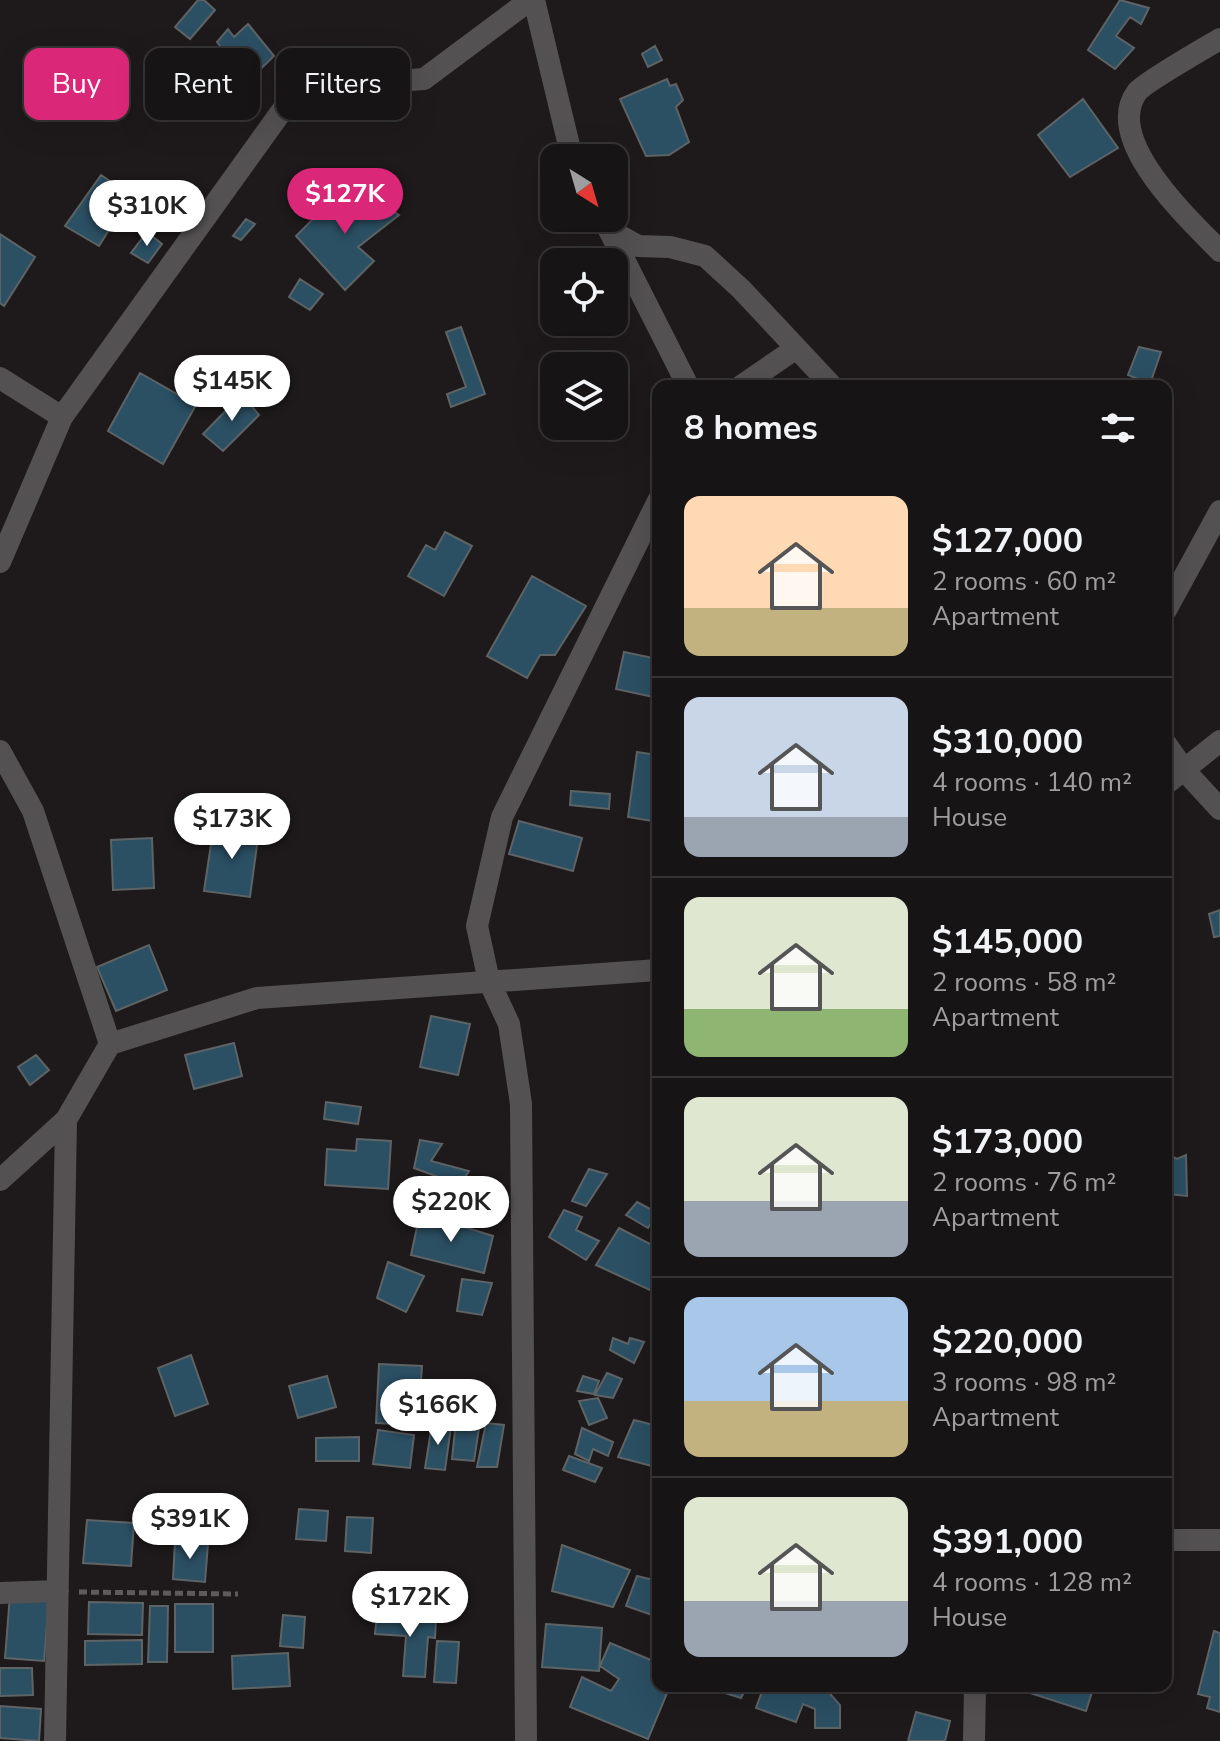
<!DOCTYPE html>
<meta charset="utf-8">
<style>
:root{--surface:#161414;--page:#232122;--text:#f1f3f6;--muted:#9e9ea0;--line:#353334;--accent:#db2777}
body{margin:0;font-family:"Nunito Sans",sans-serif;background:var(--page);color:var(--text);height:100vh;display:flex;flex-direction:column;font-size:30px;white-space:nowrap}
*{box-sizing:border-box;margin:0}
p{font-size:26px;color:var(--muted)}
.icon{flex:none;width:44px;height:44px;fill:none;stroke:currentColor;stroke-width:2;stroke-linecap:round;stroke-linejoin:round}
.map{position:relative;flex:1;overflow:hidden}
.side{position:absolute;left:652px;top:380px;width:520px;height:1312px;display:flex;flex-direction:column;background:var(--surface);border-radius:16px;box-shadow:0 8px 32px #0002,0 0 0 2px var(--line)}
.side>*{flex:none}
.banner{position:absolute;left:24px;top:48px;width:508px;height:72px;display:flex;gap:16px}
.needle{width:52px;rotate:143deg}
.buttons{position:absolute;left:540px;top:144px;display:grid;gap:16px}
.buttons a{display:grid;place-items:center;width:88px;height:88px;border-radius:16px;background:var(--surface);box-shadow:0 8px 32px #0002,0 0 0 2px var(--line);font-size:40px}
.price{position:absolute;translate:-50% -68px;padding:0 18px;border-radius:28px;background:#fff;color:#222;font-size:26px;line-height:52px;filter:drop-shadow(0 2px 4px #0008)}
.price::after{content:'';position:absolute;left:50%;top:48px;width:24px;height:18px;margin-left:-12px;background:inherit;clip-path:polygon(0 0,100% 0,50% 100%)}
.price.on{background:var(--accent);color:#fff}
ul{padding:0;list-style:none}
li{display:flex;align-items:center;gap:24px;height:200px;padding:0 32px}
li+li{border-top:2px solid var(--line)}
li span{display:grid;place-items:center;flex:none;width:224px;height:160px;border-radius:16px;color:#555}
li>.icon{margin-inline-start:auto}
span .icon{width:96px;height:96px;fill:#fffc;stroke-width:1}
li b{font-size:34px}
h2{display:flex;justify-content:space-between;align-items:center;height:96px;padding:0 32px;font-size:34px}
.tag{padding:0 28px;border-radius:16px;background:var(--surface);box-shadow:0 8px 32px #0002,0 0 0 2px var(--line);font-size:28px;line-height:72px}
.tag.on{background:var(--accent);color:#fff}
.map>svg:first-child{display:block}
</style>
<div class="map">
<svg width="1220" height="1741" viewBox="0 0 1220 1741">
<rect width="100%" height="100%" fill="#1e1a1b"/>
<path fill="#2b4f63" stroke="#5e6365" stroke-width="2" d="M 198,0 L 204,0 L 215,10 L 190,39 L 175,27 Z
M 1120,0 L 1149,8 L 1141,24 L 1130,17 L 1116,36 L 1134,48 L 1115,69 L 1088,50 Z
M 248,24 L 274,56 L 240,89 L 213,54 L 220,46 L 217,42 L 228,29 L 234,37 Z
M 655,46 L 662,60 L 648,67 L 642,54 Z
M 667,79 L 670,86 L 676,84 L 683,100 L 676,107 L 689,142 L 669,155 L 646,156 L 620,99 Z
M 1083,99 L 1118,148 L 1070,177 L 1038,135 Z
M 101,175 L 131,195 L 99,246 L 65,226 Z
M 339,193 L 350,208 L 365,193 L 399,215 L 358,247 L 374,261 L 345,290 L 296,236 Z
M 246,219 L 255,224 L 241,240 L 233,236 Z
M 147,232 L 162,244 L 148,263 L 131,253 Z
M 0,234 L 35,257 L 4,306 L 0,303 Z
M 300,279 L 323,294 L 310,310 L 289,297 Z
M 461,327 L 485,394 L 451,407 L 447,394 L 466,387 L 446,332 Z
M 1139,347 L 1161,352 L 1150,384 L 1128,375 Z
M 140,373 L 196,405 L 163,464 L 108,431 Z
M 242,394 L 259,415 L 223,451 L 203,434 Z
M 445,532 L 472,546 L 444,596 L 408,576 L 426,545 L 435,550 Z
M 532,576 L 586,606 L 555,655 L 540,655 L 527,678 L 487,656 Z
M 624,652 L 658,659 L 658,698 L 616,689 Z
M 637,752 L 658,755 L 658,822 L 628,817 Z
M 571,791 L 610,794 L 609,809 L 570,805 Z
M 519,821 L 582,838 L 573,871 L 509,854 Z
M 214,824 L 259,830 L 250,897 L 204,891 Z
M 152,838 L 154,888 L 113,890 L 111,840 Z
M 1220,910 L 1220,936 L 1214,937 L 1209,914 Z
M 149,945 L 167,990 L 116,1011 L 97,967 Z
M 431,1016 L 470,1024 L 458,1075 L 420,1067 Z
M 234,1043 L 242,1076 L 194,1089 L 185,1055 Z
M 36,1055 L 49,1070 L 30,1085 L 18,1067 Z
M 326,1102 L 361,1107 L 358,1124 L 324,1119 Z
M 357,1139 L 391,1141 L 388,1189 L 325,1185 L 327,1149 L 356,1151 Z
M 420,1140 L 442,1144 L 431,1161 L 469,1171 L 460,1185 L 414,1168 Z
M 1169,1155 L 1177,1159 L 1186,1155 L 1187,1196 L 1168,1194 L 1166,1190 L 1166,1156 Z
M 589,1169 L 607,1174 L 586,1206 L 572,1201 Z
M 637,1202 L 658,1213 L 648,1228 L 626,1215 Z
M 564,1210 L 582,1217 L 576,1230 L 599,1241 L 586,1260 L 549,1237 Z
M 420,1213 L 493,1236 L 484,1273 L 411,1255 Z
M 619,1228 L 658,1248 L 658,1277 L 652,1291 L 596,1265 Z
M 388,1262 L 424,1276 L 406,1312 L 377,1298 Z
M 462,1279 L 492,1283 L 482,1315 L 457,1311 Z
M 613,1338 L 628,1344 L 630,1338 L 644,1342 L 634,1363 L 610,1350 Z
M 191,1355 L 208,1404 L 175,1416 L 158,1368 Z
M 379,1364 L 422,1366 L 418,1425 L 376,1423 Z
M 607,1373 L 622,1379 L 613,1398 L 595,1395 Z
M 327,1376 L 336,1407 L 298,1418 L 289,1386 Z
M 583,1376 L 599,1381 L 594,1394 L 577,1391 Z
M 598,1398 L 607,1418 L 589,1425 L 579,1401 Z
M 456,1420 L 480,1422 L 474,1461 L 452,1459 Z
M 634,1420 L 658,1426 L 658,1454 L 652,1466 L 618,1457 Z
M 486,1423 L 504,1425 L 497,1467 L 477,1467 Z
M 432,1424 L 451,1427 L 445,1470 L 425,1468 Z
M 582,1428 L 613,1442 L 608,1456 L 593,1449 L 589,1461 L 575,1454 Z
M 378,1430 L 414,1435 L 410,1468 L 373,1464 Z
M 359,1437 L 359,1461 L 316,1461 L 316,1438 Z
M 569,1456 L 602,1468 L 595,1482 L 563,1470 Z
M 299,1509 L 328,1511 L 326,1541 L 296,1539 Z
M 347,1517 L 373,1518 L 371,1553 L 345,1551 Z
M 87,1520 L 134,1523 L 131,1566 L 83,1563 Z
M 175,1541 L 208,1544 L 205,1582 L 173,1579 Z
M 562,1545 L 630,1570 L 613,1607 L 552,1591 Z
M 637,1576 L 658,1581 L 658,1617 L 626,1606 Z
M 10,1595 L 49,1598 L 44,1661 L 5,1658 Z
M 89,1602 L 143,1603 L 142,1635 L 88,1634 Z
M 175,1604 L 213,1604 L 213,1652 L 175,1652 Z
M 150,1606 L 168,1606 L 167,1662 L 148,1662 Z
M 377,1614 L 436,1619 L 435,1638 L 428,1637 L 425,1677 L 403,1676 L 406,1636 L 375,1634 Z
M 283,1615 L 305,1617 L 303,1648 L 280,1646 Z
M 546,1624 L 602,1628 L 599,1671 L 542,1667 Z
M 1214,1631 L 1220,1633 L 1220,1712 L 1207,1708 L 1210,1697 L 1198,1694 Z
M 142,1640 L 142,1664 L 85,1665 L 85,1641 Z
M 437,1641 L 459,1642 L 456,1683 L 434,1682 Z
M 610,1643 L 658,1663 L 658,1686 L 670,1686 L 648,1739 L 570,1707 L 582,1677 L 611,1691 L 619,1679 L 600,1666 Z
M 288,1653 L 290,1686 L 233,1689 L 232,1656 Z
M 0,1668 L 32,1668 L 33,1695 L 0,1696 Z
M 703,1686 L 747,1686 L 741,1698 Z
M 764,1686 L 815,1686 L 827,1690 L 840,1705 L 840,1728 L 815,1728 L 815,1709 L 803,1704 L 796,1722 L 756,1708 Z
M 1028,1686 L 1094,1686 L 1086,1711 L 1030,1693 Z
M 0,1706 L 41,1709 L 39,1741 L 0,1738 Z
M 916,1712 L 950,1721 L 945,1741 L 908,1741 Z"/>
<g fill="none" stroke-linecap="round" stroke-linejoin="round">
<path stroke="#5f5b5c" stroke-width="5" stroke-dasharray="8 4" stroke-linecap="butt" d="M 79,1592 L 238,1594"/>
<path stroke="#535152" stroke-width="22" d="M 534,0 L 572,158
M 1220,39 C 1205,48 1145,82 1137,92 C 1102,140 1190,220 1220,251
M 601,218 L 609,230 L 638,246 L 670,247 L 705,256 L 741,289 L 832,386
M 609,230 L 688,386
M 0,378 L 62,417
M 741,386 L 795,349
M 0,562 L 62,417 L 289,101 L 326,86 L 424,79 L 530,0
M 1166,610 L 1220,511
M 1166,744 L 1185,771 L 1220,809
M 0,751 L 33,811 L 110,1044
M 1166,784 L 1220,741
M 0,1180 L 66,1120 L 110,1044 L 257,998 L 658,970
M 1166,1540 L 1220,1540
M 0,1593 L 58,1591
M 55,1741 L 66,1120
M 526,1741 L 521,1104 L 509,1024 L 489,981 L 477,926 L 502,817 L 658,501
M 974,1741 L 975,1686"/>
</g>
</svg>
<div class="buttons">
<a><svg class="needle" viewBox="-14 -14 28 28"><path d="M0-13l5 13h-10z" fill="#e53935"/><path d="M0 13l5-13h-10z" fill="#9e9ea0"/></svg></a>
<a><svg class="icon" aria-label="locate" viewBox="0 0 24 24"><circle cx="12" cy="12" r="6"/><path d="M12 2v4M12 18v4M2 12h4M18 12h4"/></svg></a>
<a><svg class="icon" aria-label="layers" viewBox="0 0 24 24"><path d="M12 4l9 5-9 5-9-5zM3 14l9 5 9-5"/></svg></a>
</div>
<b class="price on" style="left:345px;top:236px">$127K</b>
<b class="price" style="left:147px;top:248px">$310K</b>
<b class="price" style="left:232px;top:423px">$145K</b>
<b class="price" style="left:232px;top:861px">$173K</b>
<b class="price" style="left:451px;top:1244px">$220K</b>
<b class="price" style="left:438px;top:1447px">$166K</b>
<b class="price" style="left:190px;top:1561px">$391K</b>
<b class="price" style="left:410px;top:1639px">$172K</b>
<div class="banner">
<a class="tag on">Buy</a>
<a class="tag">Rent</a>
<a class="tag">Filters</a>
</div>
<section class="side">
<h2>8 homes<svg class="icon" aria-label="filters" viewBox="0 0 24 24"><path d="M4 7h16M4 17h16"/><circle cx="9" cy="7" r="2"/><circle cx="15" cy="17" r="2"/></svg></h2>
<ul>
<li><span style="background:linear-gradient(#ffd9b3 70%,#c2b280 0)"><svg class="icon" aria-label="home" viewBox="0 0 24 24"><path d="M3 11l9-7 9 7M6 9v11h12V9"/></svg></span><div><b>$127,000</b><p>2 rooms · 60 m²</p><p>Apartment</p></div></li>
<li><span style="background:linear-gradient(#c9d6e8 75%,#9aa5b1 0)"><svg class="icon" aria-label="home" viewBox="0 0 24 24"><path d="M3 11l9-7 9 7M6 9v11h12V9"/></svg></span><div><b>$310,000</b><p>4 rooms · 140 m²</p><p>House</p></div></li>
<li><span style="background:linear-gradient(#dfe7d0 70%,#8fb573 0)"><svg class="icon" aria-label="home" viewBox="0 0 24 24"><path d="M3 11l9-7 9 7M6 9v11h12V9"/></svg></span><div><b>$145,000</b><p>2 rooms · 58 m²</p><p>Apartment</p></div></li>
<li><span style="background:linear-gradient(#dfe7d0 65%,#9aa5b1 0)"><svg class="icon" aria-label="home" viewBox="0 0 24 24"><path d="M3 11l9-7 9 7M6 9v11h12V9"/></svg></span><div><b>$173,000</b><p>2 rooms · 76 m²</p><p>Apartment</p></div></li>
<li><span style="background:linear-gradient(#a9c7e8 65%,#c2b280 0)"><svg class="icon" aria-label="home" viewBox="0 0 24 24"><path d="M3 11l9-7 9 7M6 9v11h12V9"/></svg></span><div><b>$220,000</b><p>3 rooms · 98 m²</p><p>Apartment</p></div></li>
<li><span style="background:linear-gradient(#dfe7d0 65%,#9aa5b1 0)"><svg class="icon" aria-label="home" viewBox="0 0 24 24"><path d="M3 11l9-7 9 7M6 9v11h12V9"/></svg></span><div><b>$391,000</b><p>4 rooms · 128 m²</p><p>House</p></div></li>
</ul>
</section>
</div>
